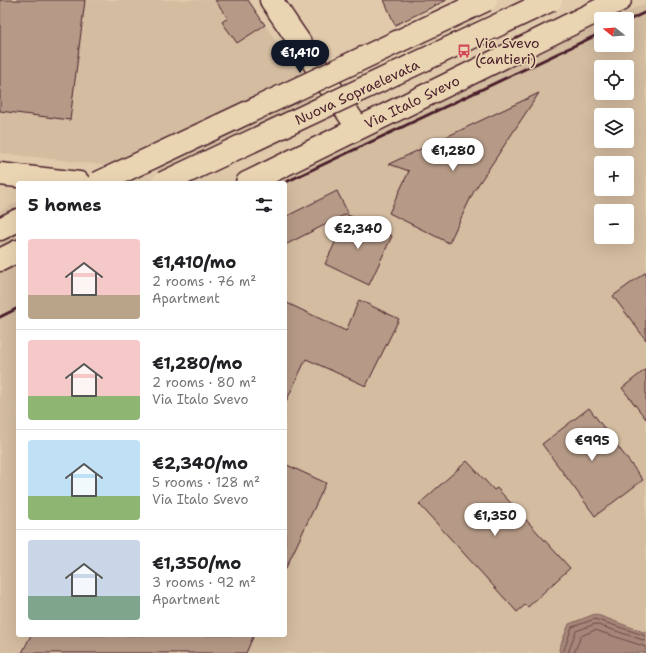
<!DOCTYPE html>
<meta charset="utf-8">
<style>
:root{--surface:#fff;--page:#f6f6f6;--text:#202124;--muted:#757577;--line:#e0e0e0;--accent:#111827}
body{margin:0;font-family:"Shantell Sans",sans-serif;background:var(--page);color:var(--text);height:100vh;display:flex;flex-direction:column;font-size:15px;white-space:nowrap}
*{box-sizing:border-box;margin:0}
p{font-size:13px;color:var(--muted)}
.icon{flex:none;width:22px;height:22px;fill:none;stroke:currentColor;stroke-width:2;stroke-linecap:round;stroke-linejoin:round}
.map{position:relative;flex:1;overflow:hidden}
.sheet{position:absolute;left:16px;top:181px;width:271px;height:456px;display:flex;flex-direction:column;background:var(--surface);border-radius:4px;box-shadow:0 4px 16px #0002}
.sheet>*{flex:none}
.needle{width:26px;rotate:287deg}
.buttons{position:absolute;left:594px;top:12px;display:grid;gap:8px}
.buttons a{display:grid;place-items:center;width:40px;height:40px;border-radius:4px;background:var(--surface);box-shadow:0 4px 16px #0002;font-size:20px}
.price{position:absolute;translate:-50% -34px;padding:0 9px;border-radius:14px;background:#fff;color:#222;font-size:13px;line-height:26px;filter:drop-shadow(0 1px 2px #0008)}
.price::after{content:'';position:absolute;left:50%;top:24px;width:12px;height:9px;margin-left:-6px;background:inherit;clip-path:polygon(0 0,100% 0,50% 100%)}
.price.active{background:var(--accent);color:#fff}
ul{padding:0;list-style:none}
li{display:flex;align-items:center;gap:12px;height:100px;padding:0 12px}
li+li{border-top:1px solid var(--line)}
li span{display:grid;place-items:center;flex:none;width:112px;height:80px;border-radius:4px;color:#555}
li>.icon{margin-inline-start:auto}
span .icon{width:48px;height:48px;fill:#fffc;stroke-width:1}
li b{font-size:17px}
h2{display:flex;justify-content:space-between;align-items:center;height:48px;padding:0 12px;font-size:17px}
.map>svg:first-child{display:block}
</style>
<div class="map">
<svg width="646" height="653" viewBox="0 0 646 653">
<rect width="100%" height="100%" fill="#e0caab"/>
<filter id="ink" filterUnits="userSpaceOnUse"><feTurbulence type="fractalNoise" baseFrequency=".025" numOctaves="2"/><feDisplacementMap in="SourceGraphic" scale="8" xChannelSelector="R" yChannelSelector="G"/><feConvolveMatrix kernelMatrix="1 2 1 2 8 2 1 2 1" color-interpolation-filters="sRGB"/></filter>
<g filter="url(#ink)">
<path fill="#d3bca0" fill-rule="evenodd" d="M 0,0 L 248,0 L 323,111 L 174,170 L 147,170 L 0,153 Z
M 646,3 L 646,653 L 0,653 L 0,211 L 18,202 L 18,635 L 285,635 L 285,183 L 261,183 L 443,96 L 601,24 L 601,45 L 627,45 L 627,19 L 612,19 ZM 601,67 L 627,67 L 627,93 L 601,93 ZM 601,115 L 627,115 L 627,141 L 601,141 ZM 601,163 L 627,163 L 627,189 L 601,189 ZM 601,211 L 627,211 L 627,237 L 601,237 Z"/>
<path fill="#a58678" stroke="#815d59" d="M 595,614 L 646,633 L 646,653 L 560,653 L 559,649 L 569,624 Z"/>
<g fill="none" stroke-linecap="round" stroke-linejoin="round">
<path stroke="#6e484a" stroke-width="1" d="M 563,653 L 572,627 L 595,619 L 646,636
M 568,653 L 576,631 L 595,624 L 646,641
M 574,653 L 581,636 L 595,630 L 646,647"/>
</g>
<path fill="#b69a87" stroke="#4a1f2b" d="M 0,0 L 85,0 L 70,120 L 0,111 Z
M 215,0 L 248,0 L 265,25 L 237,43 L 222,22 L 228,18 Z
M 384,0 L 447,0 L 395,25 Z
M 539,93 L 474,191 L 449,243 L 389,213 L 409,171 L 389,164 Z
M 337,191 L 348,213 L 285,245 L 285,217 Z
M 348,215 L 392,236 L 369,285 L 325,264 Z
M 646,272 L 646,340 L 613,296 Z
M 359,300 L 399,319 L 366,386 L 306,359 L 285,404 L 285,302 L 346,331 Z
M 646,369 L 646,419 L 622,388 Z
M 589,408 L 643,480 L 595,516 L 542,444 Z
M 467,461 L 494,490 L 497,488 L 570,568 L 528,607 L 525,605 L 517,612 L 419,504 Z
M 285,464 L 326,483 L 285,570 Z
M 31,635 L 254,635 L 246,653 L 22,653 Z"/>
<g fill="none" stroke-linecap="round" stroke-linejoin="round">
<g stroke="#4a1f2b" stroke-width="25">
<path id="minor" d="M 271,0 L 358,128"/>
</g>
<g stroke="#4a1f2b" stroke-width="25">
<path id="secondary" d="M 0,174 L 79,183
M 247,183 L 620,0"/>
</g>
<g stroke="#4a1f2b" stroke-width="25">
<path id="trunk" d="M 0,229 L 18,220
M 0,260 L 18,251"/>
</g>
<use href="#minor" stroke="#ead5b3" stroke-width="22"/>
<use href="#secondary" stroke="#ead5b3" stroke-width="22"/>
<use href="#trunk" stroke="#ead5b3" stroke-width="22"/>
<path stroke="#4a1f2b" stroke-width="3" d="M 627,21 L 646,12
M 284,183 L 601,33
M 0,317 L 18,308"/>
<g stroke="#4a1f2b" stroke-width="25" stroke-linecap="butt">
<path id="trunk-bridge" d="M 98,183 L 486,0
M 163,183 L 551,0"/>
</g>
<use href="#trunk-bridge" stroke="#ead5b3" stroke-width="22"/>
</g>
</g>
<defs>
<g id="bus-bare" transform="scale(1.08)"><path d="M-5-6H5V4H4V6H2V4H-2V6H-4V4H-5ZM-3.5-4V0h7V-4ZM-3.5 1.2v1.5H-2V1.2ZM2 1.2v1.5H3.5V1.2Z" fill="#d1495b" stroke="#ead5b3" stroke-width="2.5" paint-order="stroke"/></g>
</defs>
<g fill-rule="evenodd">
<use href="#bus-bare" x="464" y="51"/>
</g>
<g text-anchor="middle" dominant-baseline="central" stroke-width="3.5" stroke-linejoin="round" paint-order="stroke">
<g font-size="14" fill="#4a1f2b" stroke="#ead5b3" text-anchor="start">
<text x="475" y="43">Via Svevo<tspan x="475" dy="16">(cantieri)</tspan></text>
</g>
<g font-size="14" fill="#4a1f2b" stroke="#ead5b3">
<text transform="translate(357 92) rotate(-25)">Nuova Sopraelevata</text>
<text transform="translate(412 102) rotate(-26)">Via Italo Svevo</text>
</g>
</g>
</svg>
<div class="buttons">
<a><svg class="needle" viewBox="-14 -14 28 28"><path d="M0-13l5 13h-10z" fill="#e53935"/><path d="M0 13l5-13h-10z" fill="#757577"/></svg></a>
<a><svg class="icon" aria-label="locate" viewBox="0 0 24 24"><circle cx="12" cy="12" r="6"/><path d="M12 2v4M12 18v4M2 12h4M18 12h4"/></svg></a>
<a><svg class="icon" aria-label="layers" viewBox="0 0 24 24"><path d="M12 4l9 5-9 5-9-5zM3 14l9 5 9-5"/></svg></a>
<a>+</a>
<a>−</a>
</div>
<b class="price active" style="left:300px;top:74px">€1,410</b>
<b class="price" style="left:453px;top:172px">€1,280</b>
<b class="price" style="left:358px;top:250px">€2,340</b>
<b class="price" style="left:592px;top:462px">€995</b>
<b class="price" style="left:495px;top:537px">€1,350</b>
<section class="sheet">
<h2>5 homes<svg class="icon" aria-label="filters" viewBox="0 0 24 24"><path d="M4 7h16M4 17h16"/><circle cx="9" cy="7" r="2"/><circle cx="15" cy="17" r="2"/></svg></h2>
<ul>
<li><span style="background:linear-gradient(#f6c9c9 70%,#b9a48a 0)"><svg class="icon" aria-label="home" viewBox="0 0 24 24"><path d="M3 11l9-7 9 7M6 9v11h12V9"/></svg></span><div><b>€1,410/mo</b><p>2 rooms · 76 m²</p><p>Apartment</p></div></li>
<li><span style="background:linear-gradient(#f6c9c9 70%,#8fb573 0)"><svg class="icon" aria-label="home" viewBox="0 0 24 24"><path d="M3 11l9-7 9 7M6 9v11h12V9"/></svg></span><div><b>€1,280/mo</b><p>2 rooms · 80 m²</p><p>Via Italo Svevo</p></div></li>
<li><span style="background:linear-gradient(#bfe0f5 70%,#8fb573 0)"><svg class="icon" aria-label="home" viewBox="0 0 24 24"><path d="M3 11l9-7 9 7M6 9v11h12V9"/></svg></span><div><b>€2,340/mo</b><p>5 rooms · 128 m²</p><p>Via Italo Svevo</p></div></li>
<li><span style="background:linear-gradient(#c9d6e8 70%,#7fa58c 0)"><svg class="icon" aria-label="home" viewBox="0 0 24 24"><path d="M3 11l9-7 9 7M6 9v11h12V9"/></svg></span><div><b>€1,350/mo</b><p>3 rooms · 92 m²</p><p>Apartment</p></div></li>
</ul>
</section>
</div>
